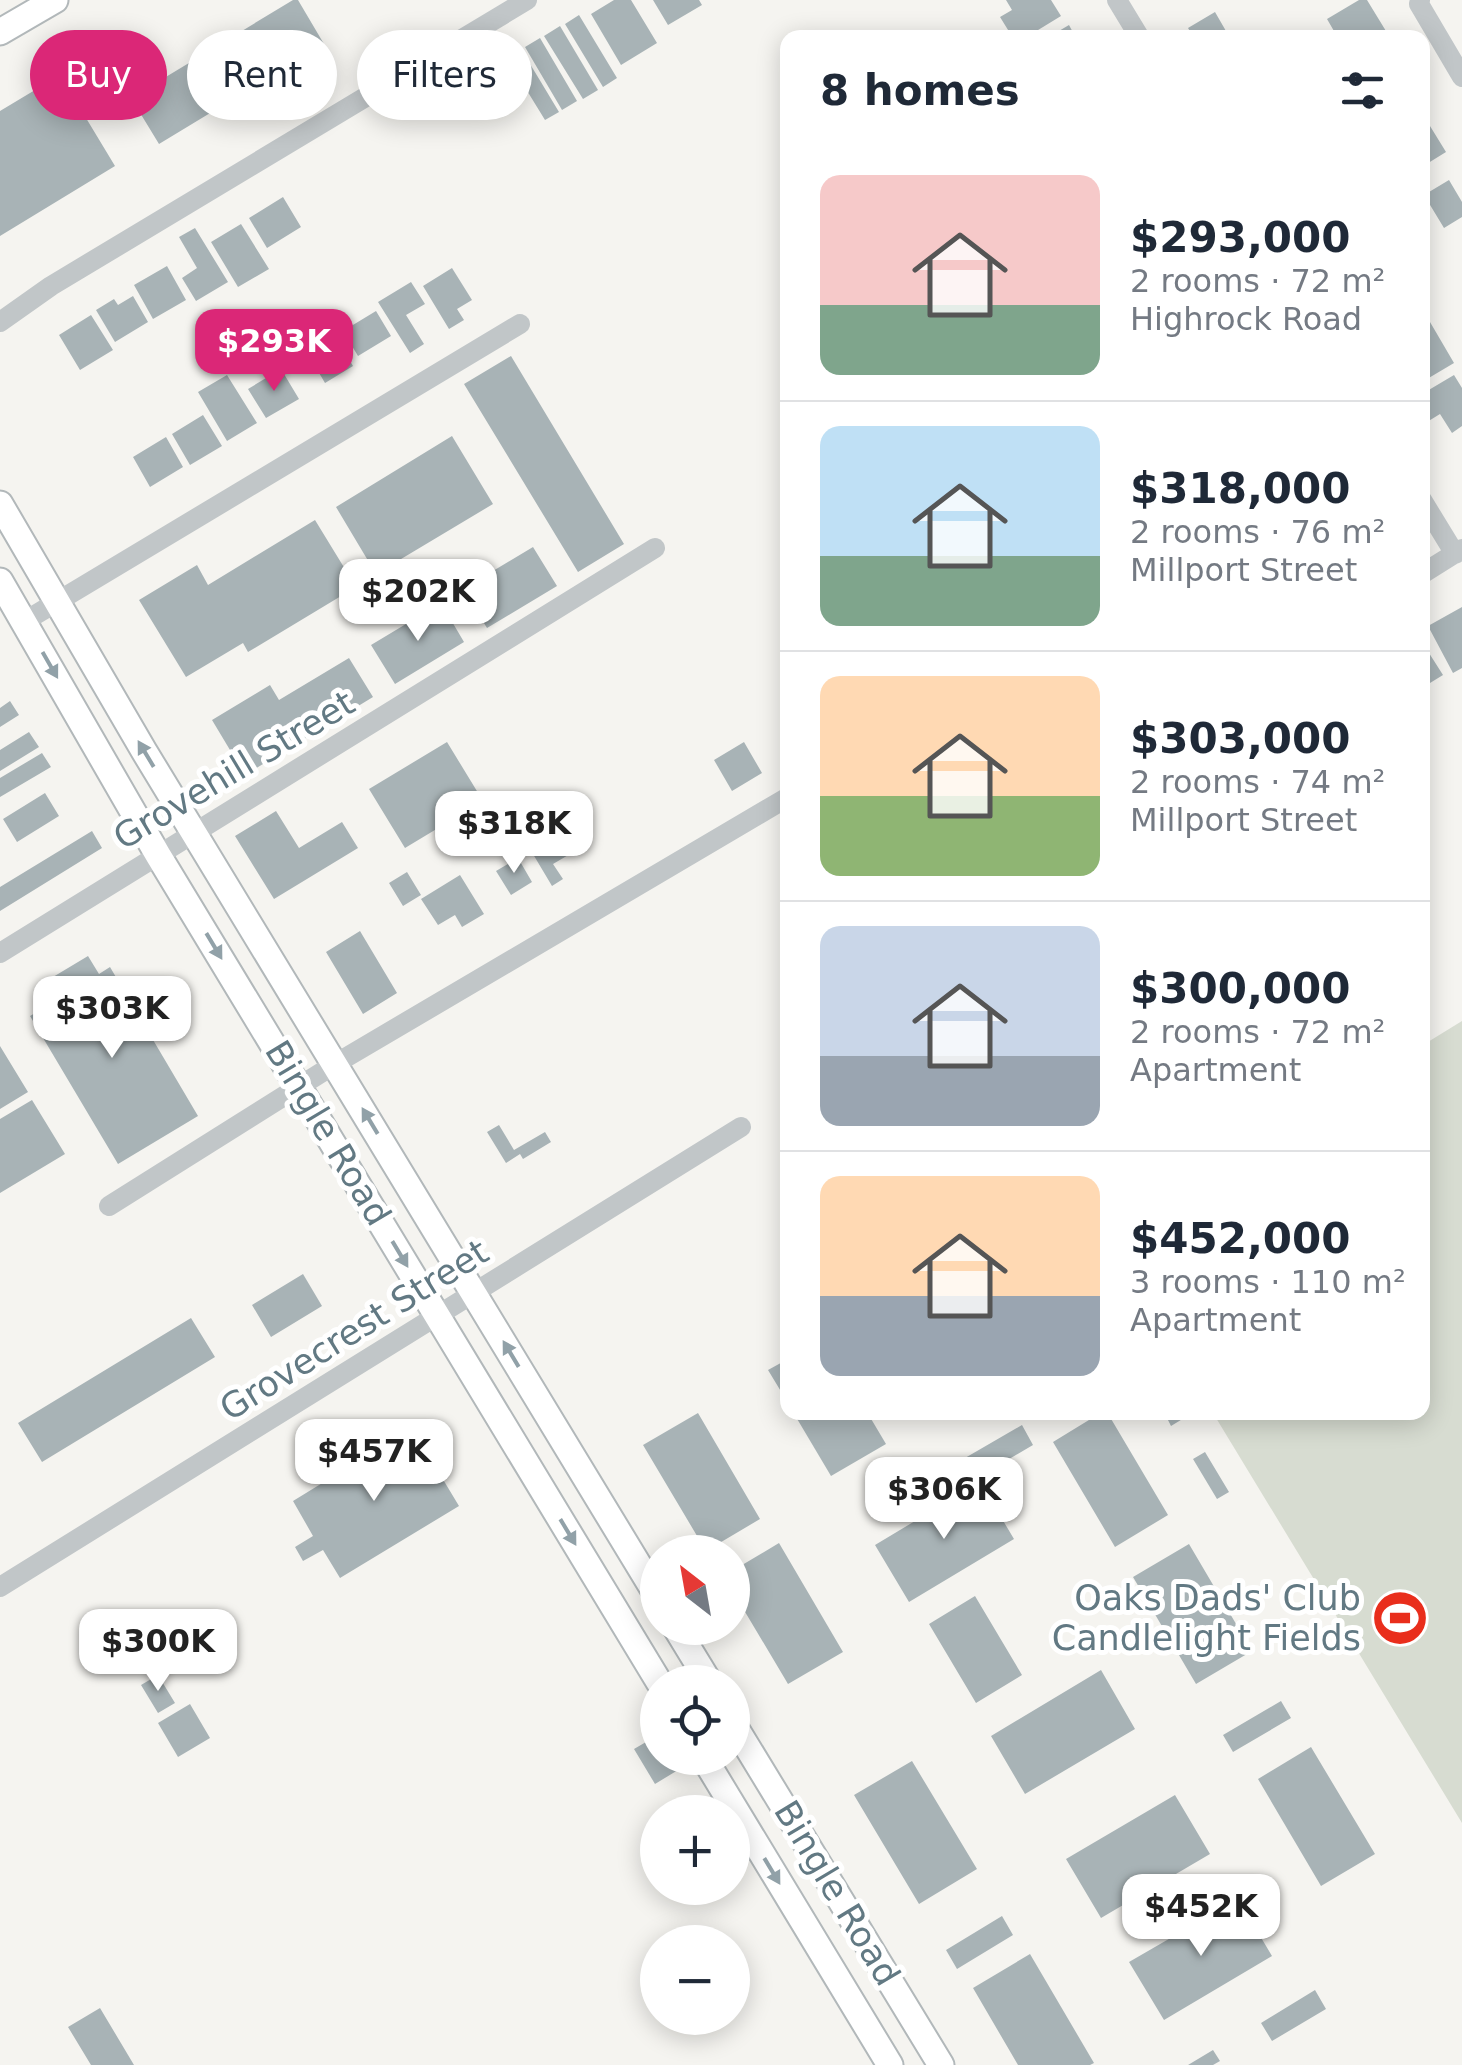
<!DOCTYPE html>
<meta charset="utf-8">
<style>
:root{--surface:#fff;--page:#f2f2f3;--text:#1f2937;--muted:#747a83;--line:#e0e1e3;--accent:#db2777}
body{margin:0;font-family:"DejaVu Sans",sans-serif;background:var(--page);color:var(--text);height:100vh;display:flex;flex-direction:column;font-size:38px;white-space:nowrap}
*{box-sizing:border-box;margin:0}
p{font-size:32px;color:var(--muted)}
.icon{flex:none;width:55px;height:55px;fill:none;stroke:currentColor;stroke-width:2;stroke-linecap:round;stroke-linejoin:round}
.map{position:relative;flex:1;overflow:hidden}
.drawer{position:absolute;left:780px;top:30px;width:650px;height:1390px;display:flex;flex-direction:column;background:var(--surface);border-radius:20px;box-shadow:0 5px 25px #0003}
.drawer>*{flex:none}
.guide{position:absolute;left:30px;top:30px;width:600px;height:90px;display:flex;gap:20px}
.needle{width:65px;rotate:329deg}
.tools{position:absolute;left:640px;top:1535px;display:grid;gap:20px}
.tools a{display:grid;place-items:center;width:110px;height:110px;border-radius:50%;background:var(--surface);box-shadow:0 5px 25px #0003;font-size:50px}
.price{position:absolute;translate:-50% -85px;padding:0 22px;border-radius:20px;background:#fff;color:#222;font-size:32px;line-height:65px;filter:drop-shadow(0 2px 5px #0008)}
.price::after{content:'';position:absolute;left:50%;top:60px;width:30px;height:22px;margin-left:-15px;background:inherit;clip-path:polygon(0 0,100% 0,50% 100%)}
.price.on{background:var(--accent);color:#fff}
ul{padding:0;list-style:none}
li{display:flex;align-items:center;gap:30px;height:250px;padding:0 40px}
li+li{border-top:2px solid var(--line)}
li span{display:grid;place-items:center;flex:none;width:280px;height:200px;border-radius:20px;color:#555}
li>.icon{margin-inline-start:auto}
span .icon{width:120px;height:120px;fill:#fffc;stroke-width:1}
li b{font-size:42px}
h2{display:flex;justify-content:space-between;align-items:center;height:120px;padding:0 40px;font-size:42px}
.pill{padding:0 35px;border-radius:45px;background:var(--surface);box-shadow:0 5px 25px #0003;font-size:35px;line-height:90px}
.pill.on{background:var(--accent);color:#fff}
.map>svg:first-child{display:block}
</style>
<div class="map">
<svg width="1462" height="2065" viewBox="0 0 1462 2065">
<rect width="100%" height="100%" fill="#f5f4f0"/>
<path fill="#d7dcd1" d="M 1462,1021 L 1462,1823 L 1213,1413 L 1422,1412 L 1423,1045 Z"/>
<path fill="#a8b3b6" d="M 293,0 L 298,0 L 324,44 L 159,144 L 131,98 Z
M 614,0 L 631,0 L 657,43 L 621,65 L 591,14 Z
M 653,0 L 699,0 L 702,5 L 668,25 Z
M 1006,0 L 1051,0 L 1061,16 L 1025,38 L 1013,38 L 1000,17 L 1012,10 Z
M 1359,0 L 1367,0 L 1389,36 L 1338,38 L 1327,19 Z
M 1215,12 L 1230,38 L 1194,38 L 1188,28 Z
M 579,15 L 617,78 L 603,87 L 565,24 Z
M 1069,25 L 1076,38 L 1047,38 Z
M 560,26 L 598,90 L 583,99 L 544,36 Z
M 85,35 L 121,94 L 105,104 L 70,44 Z
M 540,38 L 577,101 L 562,110 L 525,47 Z
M 521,49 L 559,112 L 545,120 L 507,58 Z
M 60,75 L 115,166 L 0,236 L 0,111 Z
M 1422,113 L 1446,152 L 1425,165 L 1422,161 Z
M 1449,180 L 1462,202 L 1462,217 L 1444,228 L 1424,195 Z
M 283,197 L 301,227 L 267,248 L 249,218 Z
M 241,224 L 269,269 L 238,287 L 211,242 Z
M 195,228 L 228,282 L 196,301 L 182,278 L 197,268 L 179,237 Z
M 167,266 L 186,300 L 153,319 L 134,285 Z
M 452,268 L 472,300 L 457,309 L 464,320 L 449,329 L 423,286 Z
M 411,282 L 425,304 L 406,315 L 424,344 L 410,353 L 378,302 Z
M 133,296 L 148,322 L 115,342 L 96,310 L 114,299 L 118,305 Z
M 376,311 L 391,336 L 358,356 L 343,331 Z
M 91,315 L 113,350 L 80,370 L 59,335 Z
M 1430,322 L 1454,363 L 1422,382 L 1422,326 Z
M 333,332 L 353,366 L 325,383 L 305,349 Z
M 511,356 L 624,544 L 578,572 L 464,384 Z
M 281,369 L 299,399 L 266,418 L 248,389 Z
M 227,375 L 257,423 L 227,441 L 198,392 Z
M 1454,375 L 1462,388 L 1462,426 L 1452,433 L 1440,414 L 1427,422 L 1422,415 L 1422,394 Z
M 203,415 L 222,446 L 190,465 L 172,434 Z
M 452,436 L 493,504 L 376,574 L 336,507 Z
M 166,437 L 183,467 L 150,487 L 133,457 Z
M 315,520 L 356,587 L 248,652 L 243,643 L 186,677 L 139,600 L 197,565 L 208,585 Z
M 533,547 L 557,586 L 487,628 L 463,589 Z
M 441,603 L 464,642 L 395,684 L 371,645 Z
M 1462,607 L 1462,668 L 1453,673 L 1428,626 Z
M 1422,642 L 1443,675 L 1430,683 L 1422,676 Z
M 349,658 L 373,697 L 245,775 L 212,720 L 270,685 L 279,700 Z
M 10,701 L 19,715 L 0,727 L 0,708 Z
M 29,732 L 39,747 L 0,771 L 0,750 Z
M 447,742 L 483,801 L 405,848 L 369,789 Z
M 744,742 L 762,773 L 732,791 L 714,760 Z
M 42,753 L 51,767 L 0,797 L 0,778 Z
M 45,793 L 59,816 L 17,842 L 3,819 Z
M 276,811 L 299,848 L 342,822 L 358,848 L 274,899 L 235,836 Z
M 92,831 L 102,848 L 0,911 L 0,887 Z
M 535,833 L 544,848 L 560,838 L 570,854 L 553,864 L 563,879 L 552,886 L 524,839 Z
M 518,858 L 532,882 L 511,895 L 496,871 Z
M 407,872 L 421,895 L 403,906 L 389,883 Z
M 460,875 L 484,914 L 462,927 L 455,915 L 438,925 L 421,899 Z
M 360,931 L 397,993 L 363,1014 L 326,952 Z
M 88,956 L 99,974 L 110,967 L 198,1116 L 118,1164 L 30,1016 L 59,999 L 48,980 Z
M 0,1046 L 28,1092 L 0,1109 Z
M 32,1100 L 65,1154 L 0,1193 L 0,1119 Z
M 499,1125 L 514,1150 L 545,1132 L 551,1142 L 523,1159 L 520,1154 L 506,1163 L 487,1132 Z
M 303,1274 L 322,1306 L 271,1337 L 252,1305 Z
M 191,1318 L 215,1357 L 42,1462 L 18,1423 Z
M 788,1359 L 788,1403 L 768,1370 Z
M 793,1412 L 867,1412 L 886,1444 L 831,1476 Z
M 1102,1412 L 1107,1412 L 1168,1515 L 1115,1547 L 1053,1442 Z
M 1164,1412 L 1194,1412 L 1171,1426 Z
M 698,1413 L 760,1519 L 706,1551 L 643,1445 Z
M 1022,1425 L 1033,1445 L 977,1478 L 965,1458 Z
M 412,1428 L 459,1506 L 340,1578 L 323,1550 L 303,1561 L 295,1547 L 313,1536 L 293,1501 Z
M 1205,1452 L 1229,1492 L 1217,1499 L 1193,1459 Z
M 980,1482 L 1014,1539 L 909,1602 L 875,1545 Z
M 779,1543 L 843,1652 L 788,1684 L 732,1590 L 732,1571 Z
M 1189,1544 L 1252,1651 L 1196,1684 L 1133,1577 Z
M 975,1596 L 1022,1675 L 976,1703 L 929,1624 Z
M 1101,1670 L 1135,1729 L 1025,1794 L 991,1736 Z
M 158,1675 L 175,1703 L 158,1713 L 141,1685 Z
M 1281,1701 L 1291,1718 L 1233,1752 L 1223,1735 Z
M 190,1704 L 210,1738 L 178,1757 L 158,1723 Z
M 658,1735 L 658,1758 L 677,1758 L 683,1767 L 655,1784 L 634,1749 Z
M 1311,1747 L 1375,1854 L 1321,1886 L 1258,1779 Z
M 912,1761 L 977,1869 L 919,1904 L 854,1795 Z
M 1175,1795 L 1210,1854 L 1101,1918 L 1066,1859 Z
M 1238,1899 L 1272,1956 L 1164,2020 L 1129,1962 Z
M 1002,1916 L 1013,1935 L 957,1969 L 946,1950 Z
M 1030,1954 L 1094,2063 L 1090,2065 L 1018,2065 L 973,1988 Z
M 1315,1990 L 1326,2009 L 1272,2041 L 1261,2023 Z
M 100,2008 L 134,2065 L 91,2065 L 68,2027 Z
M 1213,2050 L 1220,2061 L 1213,2065 L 1188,2065 Z"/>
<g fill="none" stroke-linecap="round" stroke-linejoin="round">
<g stroke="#b2b8ba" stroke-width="29">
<path id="major" d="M 0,32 L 55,0
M 0,504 L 144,751 L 658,1597
M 0,581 L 158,855 L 659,1682
M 676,1628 L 709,1682
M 732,1722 L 941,2065
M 704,1758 L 890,2065"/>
</g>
<path stroke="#c1c6c8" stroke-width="20" d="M 1117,0 L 1140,38
M 1420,0 L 1419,4 L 1462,77
M 0,322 L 51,286 L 527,0
M 1422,500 L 1455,554
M 1422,574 L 1462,549
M 25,621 L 520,324
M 0,953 L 655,548
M 109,1206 L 335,1064 L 788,797
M 0,1587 L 741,1127"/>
<use href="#major" stroke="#fff" stroke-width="25"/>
</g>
<defs><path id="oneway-solid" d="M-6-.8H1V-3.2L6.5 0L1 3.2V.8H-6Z" transform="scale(2.5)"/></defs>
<g fill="#91a1a8">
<use href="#oneway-solid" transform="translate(50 665) rotate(60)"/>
<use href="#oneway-solid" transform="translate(146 754) rotate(-121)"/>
<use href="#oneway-solid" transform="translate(214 946) rotate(59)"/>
<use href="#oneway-solid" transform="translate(370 1121) rotate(-121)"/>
<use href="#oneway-solid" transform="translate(400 1254) rotate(59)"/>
<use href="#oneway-solid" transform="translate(511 1354) rotate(-121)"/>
<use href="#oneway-solid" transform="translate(568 1532) rotate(59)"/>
<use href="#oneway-solid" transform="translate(772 1871) rotate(59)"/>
</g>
<defs>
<g id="stadium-disc" transform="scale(2.875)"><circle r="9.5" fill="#e92e1c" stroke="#fff"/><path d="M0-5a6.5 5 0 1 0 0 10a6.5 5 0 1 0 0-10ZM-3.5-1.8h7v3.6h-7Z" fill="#fff"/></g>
</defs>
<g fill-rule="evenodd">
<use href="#stadium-disc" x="1400" y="1618"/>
</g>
<g text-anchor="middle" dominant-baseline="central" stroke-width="10" stroke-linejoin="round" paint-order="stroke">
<g font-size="35" fill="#627983" stroke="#fff">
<text transform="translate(234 770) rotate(-31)">Grovehill Street</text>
<text transform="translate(328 1133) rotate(59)">Bingle Road</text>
<text transform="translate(354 1330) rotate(-32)">Grovecrest Street</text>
<text transform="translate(837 1893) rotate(59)">Bingle Road</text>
</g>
<g font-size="35" fill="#627983" stroke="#fff" text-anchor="end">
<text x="1361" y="1598">Oaks Dads' Club<tspan x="1361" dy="40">Candlelight Fields</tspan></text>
</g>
</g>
</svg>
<div class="tools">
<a><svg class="needle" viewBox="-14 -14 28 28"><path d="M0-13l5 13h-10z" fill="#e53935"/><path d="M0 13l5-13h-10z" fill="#747a83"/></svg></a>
<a><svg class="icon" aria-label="locate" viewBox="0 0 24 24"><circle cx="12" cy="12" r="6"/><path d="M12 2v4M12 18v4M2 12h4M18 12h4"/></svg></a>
<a>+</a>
<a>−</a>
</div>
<b class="price on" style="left:274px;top:394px">$293K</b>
<b class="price" style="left:418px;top:644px">$202K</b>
<b class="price" style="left:514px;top:876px">$318K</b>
<b class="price" style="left:112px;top:1061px">$303K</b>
<b class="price" style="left:374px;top:1504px">$457K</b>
<b class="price" style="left:944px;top:1542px">$306K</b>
<b class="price" style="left:158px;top:1694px">$300K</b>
<b class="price" style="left:1201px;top:1959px">$452K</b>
<div class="guide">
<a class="pill on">Buy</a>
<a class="pill">Rent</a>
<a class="pill">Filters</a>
</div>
<section class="drawer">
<h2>8 homes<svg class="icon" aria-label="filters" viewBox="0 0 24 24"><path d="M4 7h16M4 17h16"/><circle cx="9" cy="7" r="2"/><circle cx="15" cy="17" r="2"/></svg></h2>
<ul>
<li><span style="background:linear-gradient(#f6c9c9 65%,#7fa58c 0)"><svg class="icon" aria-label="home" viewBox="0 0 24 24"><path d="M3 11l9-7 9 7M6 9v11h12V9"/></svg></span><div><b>$293,000</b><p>2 rooms · 72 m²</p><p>Highrock Road</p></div></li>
<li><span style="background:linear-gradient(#bfe0f5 65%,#7fa58c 0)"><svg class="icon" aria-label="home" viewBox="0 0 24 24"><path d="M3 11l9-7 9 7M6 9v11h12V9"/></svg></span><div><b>$318,000</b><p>2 rooms · 76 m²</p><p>Millport Street</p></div></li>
<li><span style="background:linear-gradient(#ffd9b3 60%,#8fb573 0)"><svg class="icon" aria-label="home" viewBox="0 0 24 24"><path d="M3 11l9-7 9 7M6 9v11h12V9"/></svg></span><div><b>$303,000</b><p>2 rooms · 74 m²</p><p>Millport Street</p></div></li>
<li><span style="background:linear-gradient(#c9d6e8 65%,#9aa5b1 0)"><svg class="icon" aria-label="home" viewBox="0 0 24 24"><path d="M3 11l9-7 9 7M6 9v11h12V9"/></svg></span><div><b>$300,000</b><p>2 rooms · 72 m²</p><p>Apartment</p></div></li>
<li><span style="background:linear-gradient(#ffd9b3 60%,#9aa5b1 0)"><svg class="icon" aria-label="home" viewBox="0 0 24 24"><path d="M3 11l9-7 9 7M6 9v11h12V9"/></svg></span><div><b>$452,000</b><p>3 rooms · 110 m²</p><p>Apartment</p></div></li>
</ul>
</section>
</div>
